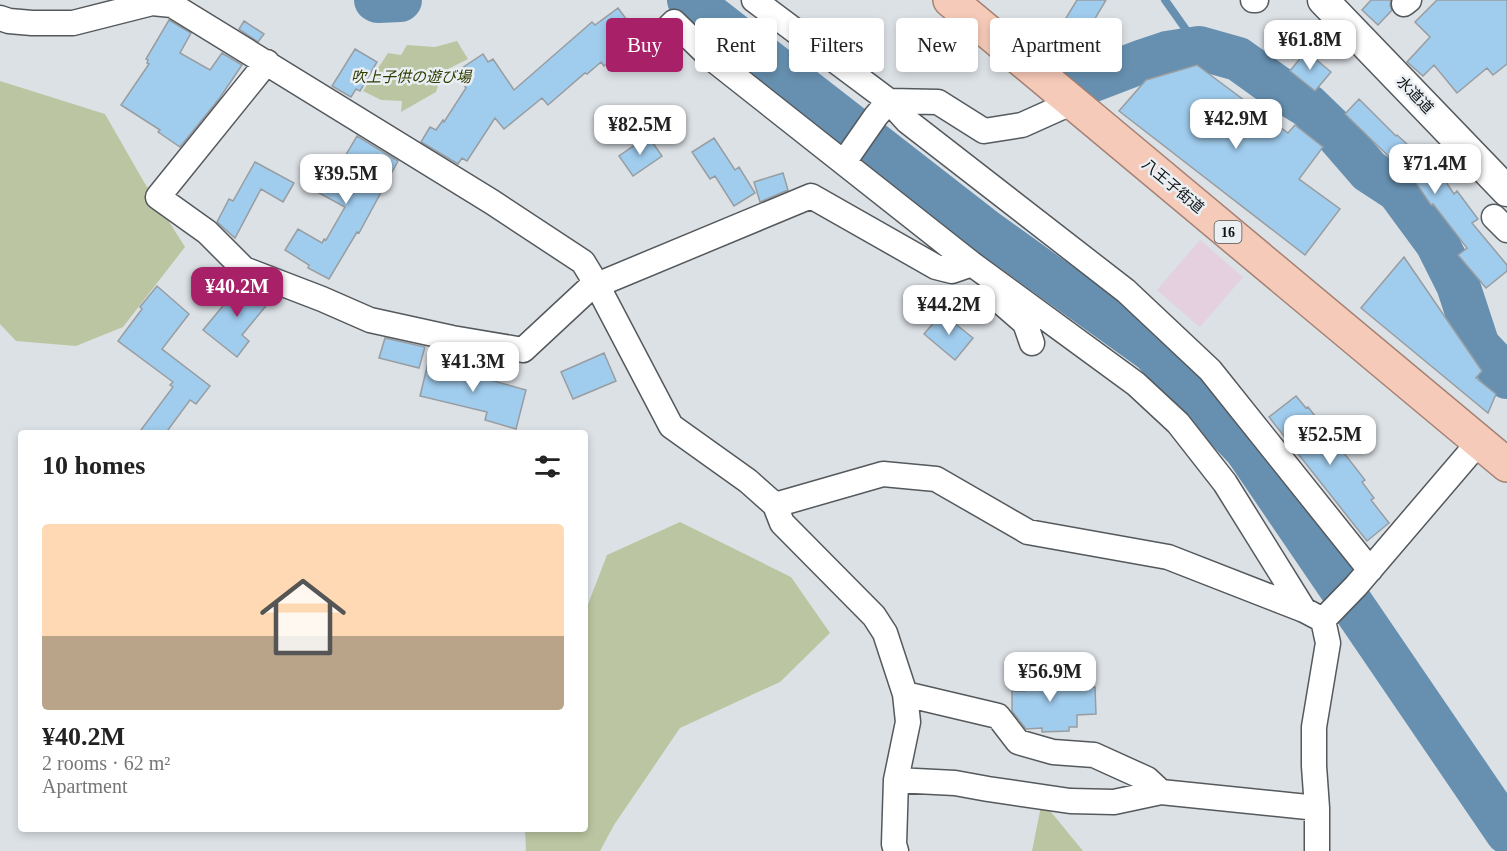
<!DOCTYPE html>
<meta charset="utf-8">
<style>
:root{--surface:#fff;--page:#f6f6f6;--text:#222;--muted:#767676;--accent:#a82068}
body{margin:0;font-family:"Times New Roman","Noto Sans JP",serif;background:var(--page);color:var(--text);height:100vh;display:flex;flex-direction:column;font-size:22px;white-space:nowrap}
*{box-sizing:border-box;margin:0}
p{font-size:20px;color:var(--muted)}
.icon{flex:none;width:33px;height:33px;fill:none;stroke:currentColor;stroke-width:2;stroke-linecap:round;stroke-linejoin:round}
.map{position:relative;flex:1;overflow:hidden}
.sheet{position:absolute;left:18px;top:430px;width:570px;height:402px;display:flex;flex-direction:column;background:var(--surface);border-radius:6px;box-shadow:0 3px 9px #0003}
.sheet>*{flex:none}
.hud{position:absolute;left:606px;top:18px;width:570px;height:54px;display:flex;gap:12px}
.price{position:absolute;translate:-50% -51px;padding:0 14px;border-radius:12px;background:#fff;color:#222;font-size:20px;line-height:39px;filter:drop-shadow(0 2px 3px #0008)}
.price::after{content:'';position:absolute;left:50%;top:36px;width:18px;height:14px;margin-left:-9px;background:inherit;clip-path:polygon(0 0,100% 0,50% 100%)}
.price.active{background:var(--accent);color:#fff}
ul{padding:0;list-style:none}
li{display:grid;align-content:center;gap:12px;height:318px;padding:0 24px}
li span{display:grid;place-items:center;height:186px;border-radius:6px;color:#555}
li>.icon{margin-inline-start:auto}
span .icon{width:108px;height:108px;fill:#fffc;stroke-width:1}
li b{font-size:26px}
h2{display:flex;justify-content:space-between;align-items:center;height:72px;padding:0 24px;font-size:26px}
.tag{padding:0 21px;border-radius:6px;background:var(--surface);box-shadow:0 3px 9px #0003;font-size:21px;line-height:54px}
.tag.active{background:var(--accent);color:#fff}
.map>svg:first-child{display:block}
</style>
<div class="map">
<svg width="1507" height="851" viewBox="0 0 1507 851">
<rect width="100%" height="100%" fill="#dce1e6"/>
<path fill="#e4d0de" d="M 1200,240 L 1243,277 L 1200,327 L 1157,290 Z"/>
<path fill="#bcc5a1" d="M 457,41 L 468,59 L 442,72 L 436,92 L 401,112 L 402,101 L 381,100 L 363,91 L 388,53 L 401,55 L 407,45 L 435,47 Z
M 0,81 L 105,114 L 144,182 L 185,247 L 123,327 L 76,346 L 16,341 L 0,324 Z
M 680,522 L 791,577 L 830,633 L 780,682 L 680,728 L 614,825 L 600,851 L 526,851 L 525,830 L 585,830 L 585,612 L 607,555 Z
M 1042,801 L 1083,851 L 1032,851 Z"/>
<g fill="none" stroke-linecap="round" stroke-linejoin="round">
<path stroke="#6790b0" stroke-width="8" d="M 1165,0 L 1199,48"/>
<path stroke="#6790b0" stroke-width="44" d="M 376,0 L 378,1 L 400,0
M 689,0 L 986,231 L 1153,351 L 1246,449 L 1507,832
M 1070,89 L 1143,61 L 1167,53 L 1199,48 L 1238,59 L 1277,87 L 1308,106 L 1336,133 L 1369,171 L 1398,190 L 1437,243 L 1458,285 L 1478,346 L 1507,377"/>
</g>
<path fill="#a0cced" stroke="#989da1" stroke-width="1.5" d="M 1077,0 L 1106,0 L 1080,44 L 1058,31 Z
M 1371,0 L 1391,0 L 1390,6 L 1392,10 L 1378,25 L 1362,10 Z
M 1437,0 L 1507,0 L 1507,64 L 1493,75 L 1487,68 L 1457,93 L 1434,65 L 1423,76 L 1407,62 L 1430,37 L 1415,22 Z
M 618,8 L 641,39 L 604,66 L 601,62 L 587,74 L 585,73 L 548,105 L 542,98 L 504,129 L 495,118 L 467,161 L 462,158 L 458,164 L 421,142 L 430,127 L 436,130 L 443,120 L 444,122 L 466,88 L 456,72 L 483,54 L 488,62 L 493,59 L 514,90 L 592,22 L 595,25 Z
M 169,20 L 191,33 L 180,53 L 210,70 L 222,53 L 242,65 L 219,99 L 180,147 L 158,132 L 160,130 L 121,105 L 149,64 L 147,63 L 148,60 L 146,59 Z
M 244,21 L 264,34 L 258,42 L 239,29 Z
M 355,49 L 377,62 L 360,91 L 356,89 L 351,97 L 332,86 Z
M 1306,51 L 1331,72 L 1315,91 L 1290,71 Z
M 1197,65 L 1288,133 L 1295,125 L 1323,147 L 1299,179 L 1340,209 L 1305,255 L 1119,111 L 1146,80 Z
M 1359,99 L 1396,136 L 1397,135 L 1442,176 L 1454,194 L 1457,191 L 1478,219 L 1472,223 L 1507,265 L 1507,271 L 1486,288 L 1458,255 L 1467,248 L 1433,204 L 1431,205 L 1416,183 L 1345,114 Z
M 357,136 L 398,161 L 359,233 L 357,232 L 329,279 L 308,268 L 309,265 L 285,250 L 298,229 L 322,243 L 324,239 L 326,240 L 345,207 L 319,193 L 330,172 L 334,175 Z
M 648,136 L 662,156 L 633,176 L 619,156 Z
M 714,138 L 735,170 L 739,167 L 755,193 L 734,206 L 715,176 L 710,179 L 692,152 Z
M 255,162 L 294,183 L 283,202 L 261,189 L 235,238 L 217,222 L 229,199 L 233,201 Z
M 783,173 L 788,190 L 760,202 L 754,182 Z
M 1404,257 L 1482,371 L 1476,378 L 1496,394 L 1488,413 L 1361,308 Z
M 242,283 L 254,288 L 270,301 L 242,335 L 249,341 L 237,357 L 203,330 Z
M 157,286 L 189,314 L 162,349 L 210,386 L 196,404 L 190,400 L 165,434 L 138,434 L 173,387 L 170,385 L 173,382 L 118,341 L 142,309 L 140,307 Z
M 942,313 L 973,338 L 955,360 L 924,334 Z
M 385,338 L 425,347 L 419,368 L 379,358 Z
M 604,353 L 616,381 L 573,399 L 561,372 Z
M 429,359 L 462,367 L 461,372 L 526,390 L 516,429 L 485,420 L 487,412 L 420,396 Z
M 1296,396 L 1306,408 L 1308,407 L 1365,480 L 1362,482 L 1374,498 L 1371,500 L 1389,523 L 1367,541 L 1269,417 Z
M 1042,662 L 1045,688 L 1095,687 L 1096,714 L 1077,715 L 1077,727 L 1069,727 L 1069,731 L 1042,732 L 1042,728 L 1026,729 L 1012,711 L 1012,691 L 1025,691 L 1023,664 Z"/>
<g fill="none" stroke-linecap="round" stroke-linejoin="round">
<g stroke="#54595d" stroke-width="27">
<path id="minor" d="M 754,0 L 889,101 L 907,121 L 1126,291 L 1210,370 L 1370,570
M 1253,0 L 1256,0
M 1404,4 L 1409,0
M 0,18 L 9,21 L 32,23 L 73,23 L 152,3 L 172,5 L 492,202 L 583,262 L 597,285 L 671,426 L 748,481 L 775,505 L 883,474 L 936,479 L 1028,532 L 1168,557 L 1304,610 L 1323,620
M 662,34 L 674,22 L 710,57 L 972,264 L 1136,384 L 1178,423 L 1225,483 L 1304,610
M 267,62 L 158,197 L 207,232 L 244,269 L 322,299 L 370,320 L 452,338 L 523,350 L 595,283
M 844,162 L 876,116 L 889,101 L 938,102 L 984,131 L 1022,125 L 1071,103
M 1494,217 L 1507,230
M 597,285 L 811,196 L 936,267 L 952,271 L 972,264
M 1002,303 L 1025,323 L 1032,343
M 775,505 L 782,523 L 874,616 L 885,633 L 905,694 L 908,722 L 896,780 L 894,844 L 896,851
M 1323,620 L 1356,586 L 1479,442
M 905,694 L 998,716 L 1018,742 L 1053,752 L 1094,755 L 1147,779 L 1161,792 L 1317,808
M 896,780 L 955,783 L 988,789 L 1070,801 L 1114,802 L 1161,792
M 1317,851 L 1317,808 L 1314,766 L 1314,727 L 1328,643 L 1323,620"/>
</g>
<g stroke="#54595d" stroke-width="33">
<path id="tertiary" d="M 1323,0 L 1507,191"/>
</g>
<g stroke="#a38173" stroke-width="36">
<path id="trunk" d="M 950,0 L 1507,465"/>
</g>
<use href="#minor" stroke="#fff" stroke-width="24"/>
<use href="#tertiary" stroke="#fff" stroke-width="30"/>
<use href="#trunk" stroke="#f6cab8" stroke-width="33"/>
</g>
<g text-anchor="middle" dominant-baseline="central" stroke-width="5" stroke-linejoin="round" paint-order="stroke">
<rect fill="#e9eff3" stroke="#505456" stroke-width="1.5" x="1214.5" y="221" width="27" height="22" rx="4.5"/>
<g font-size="14" font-weight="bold" fill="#0f1112">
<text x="1228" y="232">16</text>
</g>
<g font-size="15" font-style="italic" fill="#323b01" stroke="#e9eff3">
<text x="411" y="77">吹上子供の遊び場</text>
</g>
<g font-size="15" fill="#0f1112" stroke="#e9eff3">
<text transform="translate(1415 95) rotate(46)">水道道</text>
<text transform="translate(1173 186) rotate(40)">八王子街道</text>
</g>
</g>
</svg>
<b class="price" style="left:1310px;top:71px">¥61.8M</b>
<b class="price" style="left:1236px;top:150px">¥42.9M</b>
<b class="price" style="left:640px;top:156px">¥82.5M</b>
<b class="price" style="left:1435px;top:195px">¥71.4M</b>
<b class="price" style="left:346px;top:205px">¥39.5M</b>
<b class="price active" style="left:237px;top:318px">¥40.2M</b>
<b class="price" style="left:949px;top:336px">¥44.2M</b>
<b class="price" style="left:473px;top:393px">¥41.3M</b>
<b class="price" style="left:1330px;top:466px">¥52.5M</b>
<b class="price" style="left:1050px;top:703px">¥56.9M</b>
<div class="hud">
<a class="tag active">Buy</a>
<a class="tag">Rent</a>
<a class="tag">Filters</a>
<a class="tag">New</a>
<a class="tag">Apartment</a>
</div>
<section class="sheet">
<h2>10 homes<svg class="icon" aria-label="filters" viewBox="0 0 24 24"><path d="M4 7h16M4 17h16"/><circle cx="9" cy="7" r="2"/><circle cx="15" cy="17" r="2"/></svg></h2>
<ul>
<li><span style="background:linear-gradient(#ffd9b3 60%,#b9a48a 0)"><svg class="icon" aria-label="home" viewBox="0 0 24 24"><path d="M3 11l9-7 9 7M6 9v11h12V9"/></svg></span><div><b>¥40.2M</b><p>2 rooms · 62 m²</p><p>Apartment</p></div></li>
</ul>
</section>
</div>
